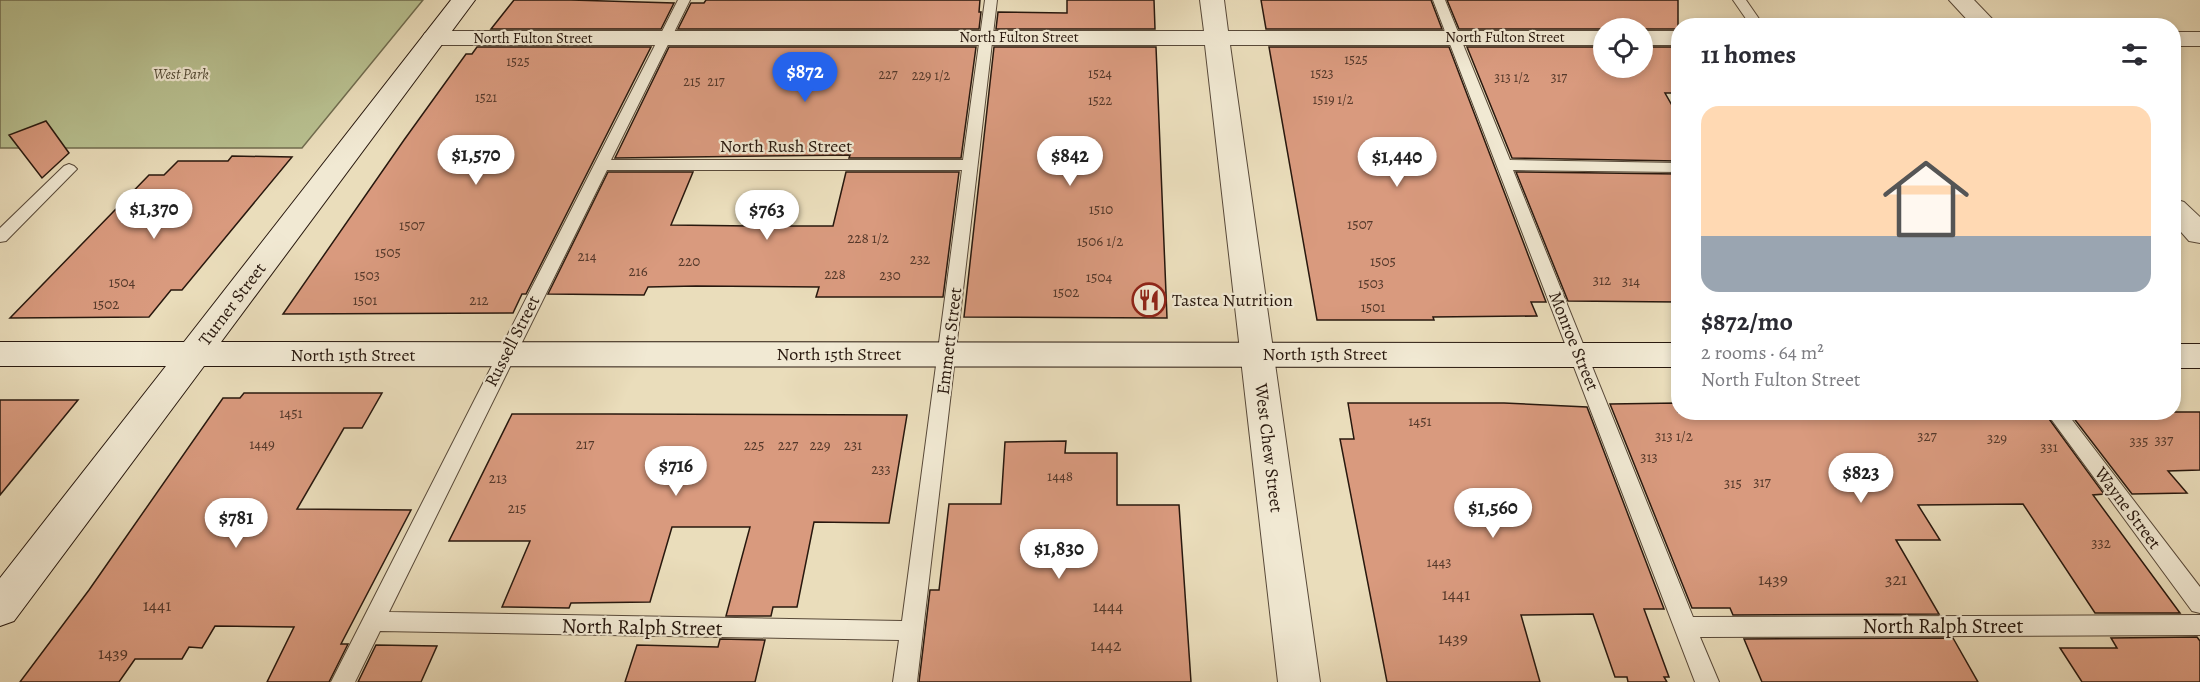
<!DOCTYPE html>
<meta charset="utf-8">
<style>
:root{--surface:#fff;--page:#f7f7f7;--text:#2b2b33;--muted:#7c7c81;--line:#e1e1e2;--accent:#2563eb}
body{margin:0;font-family:Alegreya,serif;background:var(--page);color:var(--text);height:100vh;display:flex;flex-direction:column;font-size:22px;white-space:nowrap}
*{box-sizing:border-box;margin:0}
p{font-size:20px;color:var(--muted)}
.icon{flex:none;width:33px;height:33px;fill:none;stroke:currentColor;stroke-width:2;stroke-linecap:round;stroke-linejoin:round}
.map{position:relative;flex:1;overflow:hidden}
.panel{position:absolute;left:1671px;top:18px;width:510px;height:402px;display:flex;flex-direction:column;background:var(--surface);border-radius:24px;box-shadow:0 3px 9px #0003}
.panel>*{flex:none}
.fabs{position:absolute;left:1593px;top:18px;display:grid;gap:12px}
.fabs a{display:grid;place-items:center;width:60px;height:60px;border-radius:50%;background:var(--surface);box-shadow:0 3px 9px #0003;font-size:30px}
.price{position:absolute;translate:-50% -51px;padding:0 14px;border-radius:21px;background:#fff;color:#222;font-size:20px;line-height:39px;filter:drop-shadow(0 2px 3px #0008)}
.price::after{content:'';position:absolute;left:50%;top:36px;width:18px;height:14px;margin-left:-9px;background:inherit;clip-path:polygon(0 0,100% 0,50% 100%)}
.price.active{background:var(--accent);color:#fff}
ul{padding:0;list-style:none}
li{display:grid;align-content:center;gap:12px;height:318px;padding:0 30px}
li+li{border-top:2px solid var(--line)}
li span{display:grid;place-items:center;height:186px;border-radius:18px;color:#555}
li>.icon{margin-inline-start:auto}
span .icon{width:108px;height:108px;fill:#fffc;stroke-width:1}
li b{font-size:26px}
h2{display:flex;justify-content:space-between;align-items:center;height:72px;padding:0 30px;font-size:26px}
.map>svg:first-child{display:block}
</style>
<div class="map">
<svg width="2200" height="682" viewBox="0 0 2200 682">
<rect width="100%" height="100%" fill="#eaddbb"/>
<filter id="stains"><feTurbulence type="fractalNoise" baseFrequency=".00333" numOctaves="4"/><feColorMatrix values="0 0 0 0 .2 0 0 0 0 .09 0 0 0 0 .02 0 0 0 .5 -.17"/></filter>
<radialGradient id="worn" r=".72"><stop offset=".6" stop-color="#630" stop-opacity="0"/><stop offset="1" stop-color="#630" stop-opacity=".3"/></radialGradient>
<path fill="#b8c090" stroke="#706c4f" stroke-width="1.5" d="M 0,0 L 423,0 L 302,148 L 0,148 Z"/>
<path fill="#d99a7e" stroke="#28180e" stroke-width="1.5" d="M 514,0 L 571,0 L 674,3 L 661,29 L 491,29 Z
M 706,0 L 980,0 L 979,12 L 981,12 L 979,29 L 678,29 L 691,3 L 704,3 Z
M 1067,0 L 1154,0 L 1155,29 L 996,29 L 998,12 L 1067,13 Z
M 1261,0 L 1431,0 L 1442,29 L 1266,29 Z
M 1447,0 L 1678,0 L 1678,29 L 1459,29 Z
M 477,47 L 651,47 L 526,294 L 522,294 L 513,313 L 283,314 L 404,140 L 466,54 L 472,54 Z
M 669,47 L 976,47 L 961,158 L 849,158 L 850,155 L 615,158 Z
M 994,47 L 1156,47 L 1167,318 L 964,317 Z
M 1269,47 L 1449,47 L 1546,302 L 1531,302 L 1537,316 L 1433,317 L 1434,320 L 1317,320 Z
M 1467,47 L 1604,47 L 1604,68 L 1642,68 L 1642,47 L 1678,47 L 1678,93 L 1665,93 L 1678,116 L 1678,161 L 1512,158 Z
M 46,121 L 69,153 L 42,178 L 9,135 Z
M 232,156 L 292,157 L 182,290 L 171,290 L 149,317 L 10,318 L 149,175 L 164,175 L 178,161 L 228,161 Z
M 608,172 L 693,172 L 671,225 L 751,226 L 833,226 L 846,172 L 959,172 L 943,297 L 816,297 L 819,287 L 696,286 L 648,287 L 644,295 L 548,294 Z
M 1516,172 L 1678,174 L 1678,302 L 1568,301 Z
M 244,393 L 382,393 L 362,428 L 344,428 L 297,509 L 411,510 L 341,644 L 348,644 L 329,682 L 267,682 L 294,627 L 215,626 L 202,648 L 189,647 L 182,659 L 135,659 L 119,682 L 20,682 L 89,590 L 223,398 L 240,398 Z
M 0,400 L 78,400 L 0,495 Z
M 1348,403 L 1504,403 L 1587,407 L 1664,609 L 1644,609 L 1669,677 L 1664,677 L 1667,682 L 1628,682 L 1627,677 L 1615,677 L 1593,614 L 1521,615 L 1540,682 L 1387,682 L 1340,439 L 1354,439 Z
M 1678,403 L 1678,412 L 2044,412 L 2104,494 L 2093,495 L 2180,613 L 2095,613 L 2023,504 L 1918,505 L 1940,540 L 1896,540 L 1939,614 L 1733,615 L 1730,608 L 1692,608 L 1610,404 Z
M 2069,412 L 2200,412 L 2200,470 L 2168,471 L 2187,493 L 2132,494 Z
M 512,414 L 612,414 L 907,415 L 889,523 L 814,522 L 797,607 L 773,607 L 771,616 L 726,616 L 750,527 L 672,527 L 650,602 L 571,603 L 569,608 L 502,607 L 530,541 L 449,541 Z
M 1066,441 L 1065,453 L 1117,453 L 1117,505 L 1179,505 L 1191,682 L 919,682 L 930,590 L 939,590 L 949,504 L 1001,504 L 1005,442 Z
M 2197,637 L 2200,641 L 2200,682 L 2082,682 L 2060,648 L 2117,648 L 2111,638 Z
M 1953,638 L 1978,682 L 1762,682 L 1744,639 Z
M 720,639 L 765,640 L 755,682 L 625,682 L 637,645 L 718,647 Z
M 376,645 L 437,646 L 421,682 L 358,682 Z"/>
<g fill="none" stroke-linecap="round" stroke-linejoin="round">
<g stroke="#584939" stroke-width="2">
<path id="lane" d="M 678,0 L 690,0 L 611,160 L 963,160 L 985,0 L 997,0 L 917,682 L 893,682 L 899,640 L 380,631 L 355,682 L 331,682 ZM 607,170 L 962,170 L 902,621 L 389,612 Z
M 1433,0 L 1445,0 L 1510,160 L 1678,163 L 1678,172 L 1513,170 L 1693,617 L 2200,615 L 2200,635 L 1700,637 L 1719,682 L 1695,682 Z
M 1733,0 L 1746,0 L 1764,26 L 1751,26 Z
M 69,164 L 74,166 L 77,169 L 74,172 L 6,241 L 0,242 L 0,228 L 64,166 Z
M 2046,412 L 2066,412 L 2200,587 L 2200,613 L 2192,611 Z"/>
</g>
<g stroke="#584939" stroke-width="2">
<path id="street" d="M 1200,0 L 1224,0 L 1228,31 L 1604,31 L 1604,45 L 1230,45 L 1320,682 L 1278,682 L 1205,45 L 434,45 L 425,43 L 422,38 L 425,33 L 434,31 L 1204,31 Z
M 1949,0 L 1974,0 L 1999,26 L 1973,26 Z
M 1642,31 L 1678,31 L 1678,45 L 1642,45 Z
M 2174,32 L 2200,32 L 2200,46 L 2174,46 Z
M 2174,199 L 2184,202 L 2200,217 L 2200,243 L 2189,241 L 2174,224 Z"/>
</g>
<g stroke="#28180e" stroke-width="2">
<path id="secondary" d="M 451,0 L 475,0 L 221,342 L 1678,343 L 1678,367 L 204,366 L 14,621 L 0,626 L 0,578 L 166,366 L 0,366 L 0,342 L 184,342 Z
M 2174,344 L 2200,344 L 2200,368 L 2174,368 Z"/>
</g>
<use href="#lane" fill="#f1e9d3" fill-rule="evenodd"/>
<use href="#street" fill="#f1e9d3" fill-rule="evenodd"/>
<use href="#secondary" fill="#f1e9d3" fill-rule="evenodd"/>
</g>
<defs>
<g id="restaurant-ring" transform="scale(1.725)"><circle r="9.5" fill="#f1e9d3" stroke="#8f2418" stroke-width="1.5"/><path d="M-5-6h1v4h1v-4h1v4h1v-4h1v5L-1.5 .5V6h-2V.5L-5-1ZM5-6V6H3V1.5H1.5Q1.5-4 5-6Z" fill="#8f2418"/></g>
</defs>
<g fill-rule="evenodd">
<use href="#restaurant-ring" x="1149" y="300"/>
</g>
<g text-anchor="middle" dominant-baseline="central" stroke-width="4.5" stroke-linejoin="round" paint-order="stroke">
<g font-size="14" fill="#54382a">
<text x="1356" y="59">1525</text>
<text x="518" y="61">1525</text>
<text x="1100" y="73">1524</text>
<text x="1322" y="73">1523</text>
<text x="888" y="74">227</text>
<text x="931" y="75">229 1/2</text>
<text x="1512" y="77">313 1/2</text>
<text x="1559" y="77">317</text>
<text x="692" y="81">215</text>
<text x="716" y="81">217</text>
<text x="486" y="97">1521</text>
<text x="1333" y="99">1519 1/2</text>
<text x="1100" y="100">1522</text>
</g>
<g font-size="15" fill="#28180e" stroke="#f1e9d3">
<text x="1019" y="37">North Fulton Street</text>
<text x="1505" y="37">North Fulton Street</text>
<text x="533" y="38">North Fulton Street</text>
</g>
<g font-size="15" font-style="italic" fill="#534a35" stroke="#f1e9d3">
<text x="181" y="74">West Park</text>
</g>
<g font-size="15" fill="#54382a">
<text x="1101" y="209">1510</text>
<text x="1360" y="224">1507</text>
<text x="412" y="225">1507</text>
<text x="868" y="238">228 1/2</text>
<text x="1100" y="241">1506 1/2</text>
<text x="388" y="252">1505</text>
<text x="587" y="256">214</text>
<text x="920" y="259">232</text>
<text x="689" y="261">220</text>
<text x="1383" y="261">1505</text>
<text x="638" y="271">216</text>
<text x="835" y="274">228</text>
<text x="367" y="275">1503</text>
<text x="890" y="275">230</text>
<text x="1099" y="277">1504</text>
<text x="1602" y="280">312</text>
<text x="1631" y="281">314</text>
<text x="122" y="282">1504</text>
<text x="1371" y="283">1503</text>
<text x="1066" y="292">1502</text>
<text x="365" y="300">1501</text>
<text x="479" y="300">212</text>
<text x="106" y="304">1502</text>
<text x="1373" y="307">1501</text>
<text x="291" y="413">1451</text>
<text x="1420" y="421">1451</text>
<text x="1674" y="436">313 1/2</text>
<text x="1927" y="436">327</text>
<text x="1997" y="438">329</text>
<text x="2164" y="440">337</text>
<text x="2139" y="441">335</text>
<text x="262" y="444">1449</text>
<text x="585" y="444">217</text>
<text x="754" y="445">225</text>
<text x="788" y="445">227</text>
<text x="820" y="445">229</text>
<text x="853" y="445">231</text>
<text x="2049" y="447">331</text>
<text x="1649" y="457">313</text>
<text x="881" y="469">233</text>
<text x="1060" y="476">1448</text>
<text x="498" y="478">213</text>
<text x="1762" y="482">317</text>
<text x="1733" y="483">315</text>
<text x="517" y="508">215</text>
<text x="2101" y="543">332</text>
<text x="1439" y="562">1443</text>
</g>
<g font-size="18" fill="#28180e" stroke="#f1e9d3">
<text x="786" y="146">North Rush Street</text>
<text transform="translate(232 304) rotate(-53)">Turner Street</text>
<text transform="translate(512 341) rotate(-63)">Russell Street</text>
<text transform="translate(949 341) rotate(-83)">Emmett Street</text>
<text transform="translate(1574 341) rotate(68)">Monroe Street</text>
<text x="839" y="354">North 15th Street</text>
<text x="1325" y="354">North 15th Street</text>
<text x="353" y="355">North 15th Street</text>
<text transform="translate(1269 448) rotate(83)">West Chew Street</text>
<text transform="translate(2128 508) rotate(53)">Wayne Street</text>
</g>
<g font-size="18" fill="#28180e" stroke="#f1e9d3" text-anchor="start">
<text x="1172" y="300">Tastea Nutrition</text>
</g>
<g font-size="18" fill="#54382a">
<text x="1773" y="579">1439</text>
<text x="1896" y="579">321</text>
<text x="1456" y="594">1441</text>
<text x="157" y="605">1441</text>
<text x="1108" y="606">1444</text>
<text x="1453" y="638">1439</text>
<text x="1106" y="645">1442</text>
<text x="113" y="653">1439</text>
</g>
<g font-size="21" fill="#28180e" stroke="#f1e9d3">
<text x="1943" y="626">North Ralph Street</text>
<text transform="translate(642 627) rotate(1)">North Ralph Street</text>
</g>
</g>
<rect width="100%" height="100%" filter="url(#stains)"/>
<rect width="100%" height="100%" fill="url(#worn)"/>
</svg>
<div class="fabs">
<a><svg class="icon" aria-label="locate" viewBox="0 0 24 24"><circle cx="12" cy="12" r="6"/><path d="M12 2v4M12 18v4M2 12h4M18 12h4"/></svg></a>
</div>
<b class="price active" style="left:805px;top:103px">$872</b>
<b class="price" style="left:476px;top:186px">$1,570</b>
<b class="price" style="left:1070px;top:187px">$842</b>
<b class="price" style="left:1397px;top:188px">$1,440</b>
<b class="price" style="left:154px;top:240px">$1,370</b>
<b class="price" style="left:767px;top:241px">$763</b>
<b class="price" style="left:676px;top:497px">$716</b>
<b class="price" style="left:1861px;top:504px">$823</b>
<b class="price" style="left:1493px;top:539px">$1,560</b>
<b class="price" style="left:236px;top:549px">$781</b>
<b class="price" style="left:1059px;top:580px">$1,830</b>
<section class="panel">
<h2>11 homes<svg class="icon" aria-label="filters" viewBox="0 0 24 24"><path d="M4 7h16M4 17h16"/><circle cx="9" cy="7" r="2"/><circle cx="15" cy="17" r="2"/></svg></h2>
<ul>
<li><span style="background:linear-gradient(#ffd9b3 70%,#9aa5b1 0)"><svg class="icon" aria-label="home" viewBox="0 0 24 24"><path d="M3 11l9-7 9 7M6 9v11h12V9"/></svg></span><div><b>$872/mo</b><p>2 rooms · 64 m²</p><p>North Fulton Street</p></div></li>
</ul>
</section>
</div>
